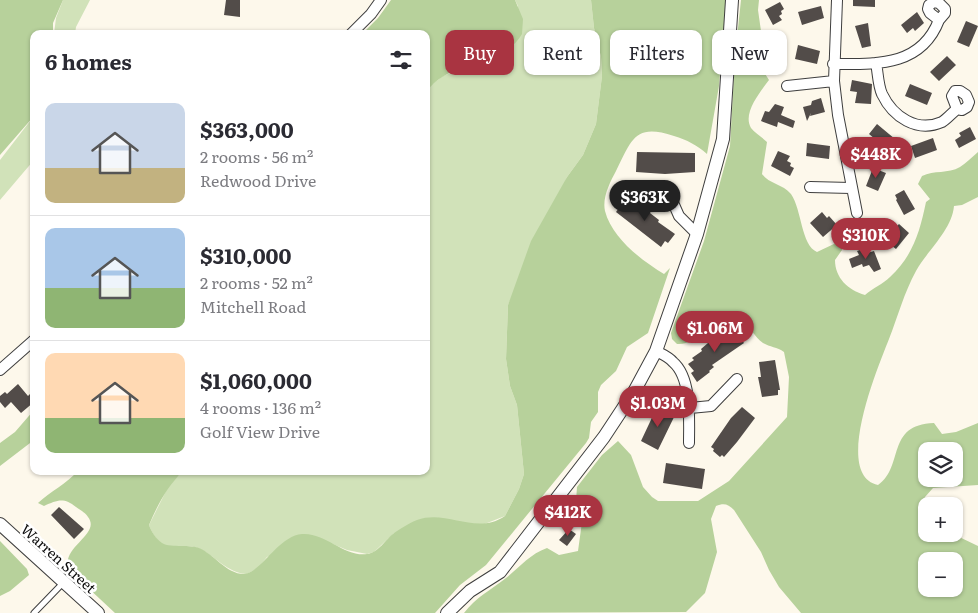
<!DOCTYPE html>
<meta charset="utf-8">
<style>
:root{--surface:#fff;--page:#f7f7f7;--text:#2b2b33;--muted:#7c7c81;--line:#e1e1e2;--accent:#a93441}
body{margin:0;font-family:Literata,serif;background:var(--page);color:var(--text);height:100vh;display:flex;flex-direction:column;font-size:19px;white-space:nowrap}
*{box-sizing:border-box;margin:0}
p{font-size:16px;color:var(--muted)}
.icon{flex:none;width:28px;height:28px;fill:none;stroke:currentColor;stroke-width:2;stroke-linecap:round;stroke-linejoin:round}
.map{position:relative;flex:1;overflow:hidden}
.sheet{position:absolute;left:30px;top:30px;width:400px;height:445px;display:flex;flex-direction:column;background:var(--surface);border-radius:10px;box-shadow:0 1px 4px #0004}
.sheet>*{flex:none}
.top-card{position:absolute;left:445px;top:30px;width:458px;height:45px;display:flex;gap:10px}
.buttons{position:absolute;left:918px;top:442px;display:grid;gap:10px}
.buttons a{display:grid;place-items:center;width:45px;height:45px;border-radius:10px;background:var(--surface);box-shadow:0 1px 4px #0004;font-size:25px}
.price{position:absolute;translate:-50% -42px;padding:0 11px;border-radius:18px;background:var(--accent);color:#fff;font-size:16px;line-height:32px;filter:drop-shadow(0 1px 2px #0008)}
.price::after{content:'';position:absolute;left:50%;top:30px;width:15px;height:11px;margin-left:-8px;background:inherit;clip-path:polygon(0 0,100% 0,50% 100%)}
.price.current{background:#222;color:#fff}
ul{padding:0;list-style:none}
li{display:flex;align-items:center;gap:15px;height:125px;padding:0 15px}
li+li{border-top:1px solid var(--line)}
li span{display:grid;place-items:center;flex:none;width:140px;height:100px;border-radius:10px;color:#555}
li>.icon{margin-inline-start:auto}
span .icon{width:60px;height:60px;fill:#fffc;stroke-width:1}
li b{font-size:21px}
h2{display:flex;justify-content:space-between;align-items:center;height:60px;padding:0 15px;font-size:21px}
.pill{padding:0 18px;border-radius:10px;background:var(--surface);box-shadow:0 1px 4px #0004;font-size:18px;line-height:45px}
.pill.current{background:var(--accent);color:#fff}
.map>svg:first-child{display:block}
</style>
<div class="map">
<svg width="978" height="613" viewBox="0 0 978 613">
<rect width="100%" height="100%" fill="#fdf8eb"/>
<path fill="#d1e2b9" d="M 63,0 L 90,0 L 76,27 L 75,34 L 54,34 L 56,18 Z
M 515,0 L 591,0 L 594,28 L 601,57 L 602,76 L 596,124 L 583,155 L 567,177 L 508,305 L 506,359 L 510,386 L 517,405 L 524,474 L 519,489 L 505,516 L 482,525 L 468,523 L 394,533 L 374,552 L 367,554 L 347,550 L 316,537 L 267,557 L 258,568 L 247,574 C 227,573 217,557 200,549 C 188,543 171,549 162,544 C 156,540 151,531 149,525 L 169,485 L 183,471 L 426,471 L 426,93 L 431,85 L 443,76 L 508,50 L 518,6 Z
M 34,116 L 34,160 L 0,200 L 0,160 Z"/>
<path fill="#b7d19b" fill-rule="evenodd" d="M 0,0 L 63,0 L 53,23 L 53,34 L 34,34 L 34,116 L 0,155 Z
M 391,0 L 515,0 L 523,19 L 522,34 C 502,69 446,59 426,93 L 426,34 L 362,34 L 378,18 Z
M 591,0 L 726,0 L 719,86 L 707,154 C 697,145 687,140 674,136 C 635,123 632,139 616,171 C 610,182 602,198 605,211 C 612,238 641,260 664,274 L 670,268 L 648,333 L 627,347 L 616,371 L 601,385 L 598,392 L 598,412 L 591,422 L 589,438 L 586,443 L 486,565 L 460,585 L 435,613 L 115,613 L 70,571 C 57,548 102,535 88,517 C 86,513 80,510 76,507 C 64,497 57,500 44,506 L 38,503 C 51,491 66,484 78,471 L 183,471 C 167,487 158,504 149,525 C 151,531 156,539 162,543 C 169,548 187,544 199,548 C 214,554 226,574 244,574 C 261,573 278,536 302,534 C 325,532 344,557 367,554 C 378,553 386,539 394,533 C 400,529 409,523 417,520 C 447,509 476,536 505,516 L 519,489 L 524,474 L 517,405 L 510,386 L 506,359 L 508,305 L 531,241 L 567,177 L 583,155 L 596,124 L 602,76 L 601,57 L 594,28 Z
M 741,0 L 759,0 L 758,10 L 761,31 L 750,47 L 752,53 L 769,80 C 761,91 742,113 751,128 C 755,133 762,137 767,142 L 762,174 C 769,184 783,184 791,194 C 802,210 801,245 817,252 L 836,243 L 843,242 L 842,250 L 835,260 C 835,278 848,290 865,295 C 873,288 883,284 890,277 C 913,256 920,231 926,202 L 930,199 L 918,184 L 922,176 C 934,170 948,174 960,167 C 966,163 972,157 978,152 L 978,197 L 962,205 L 954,206 C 952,230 927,251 916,271 C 904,293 898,316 889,339 C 879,365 832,475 878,485 C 905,466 885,425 934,423 L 942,434 L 956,432 L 978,423 L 978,485 L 933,488 L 925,497 L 926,534 L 953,534 L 978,546 L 978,613 L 801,613 L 779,587 L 769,570 L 761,552 L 734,510 C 728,504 724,503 716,506 L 711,519 L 717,552 L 705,593 L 686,612 L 464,613 C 476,597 491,590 506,578 C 520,567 530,554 547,548 L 559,555 L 578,551 L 582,522 L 576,501 L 577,487 L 602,455 L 618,441 L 631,455 L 643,487 L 652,497 L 658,501 L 698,501 L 729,481 L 787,417 L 789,377 L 784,352 C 777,347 770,347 763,343 C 754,337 751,326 741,321 C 713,305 703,346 677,344 L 672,339 L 671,333 L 704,241 L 730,146 L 735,56 ZM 926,451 L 954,451 L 954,479 L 926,479 ZM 954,561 L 954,589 L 926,589 L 926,561 Z
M 34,410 L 34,440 L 0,466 L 0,443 L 15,432 Z
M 0,541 L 27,569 L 29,575 L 10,591 L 0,596 Z"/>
<path fill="#524c49" d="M 226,0 L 240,0 L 240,17 L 224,15 Z
M 853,0 L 875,0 L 875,7 L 853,6 Z
M 780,2 L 784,9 L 781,11 L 782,14 L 779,16 L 782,20 L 773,25 L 765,10 Z
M 821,6 L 824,18 L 802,25 L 798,12 Z
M 917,12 L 924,23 L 915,31 L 913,28 L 907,33 L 901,25 Z
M 966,21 L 978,26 L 969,47 L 957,42 Z
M 868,23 L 871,46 L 862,48 L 855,26 Z
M 771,42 L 782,59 L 775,64 L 767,58 L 763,61 L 756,51 Z
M 798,45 L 820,51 L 817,64 L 795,59 Z
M 947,56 L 956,65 L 939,81 L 930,72 Z
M 852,80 L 872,84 L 871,104 L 855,103 L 857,92 L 850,91 Z
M 910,84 L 932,93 L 927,105 L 905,96 Z
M 821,98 L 825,112 L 810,116 L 811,113 L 807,121 L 803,107 L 811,105 L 812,101 Z
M 775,104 L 784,107 L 781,115 L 795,121 L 793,128 L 778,122 L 777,127 L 761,121 L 765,111 L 769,112 Z
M 877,124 L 895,139 L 887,149 L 869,134 Z
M 970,127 L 976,139 L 959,148 L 955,140 L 961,136 L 959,133 Z
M 933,138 L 937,150 L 915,158 L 911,146 Z
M 807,143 L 830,146 L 829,159 L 806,156 Z
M 778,151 L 790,156 L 787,161 L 791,163 L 790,166 L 794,168 L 790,176 L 771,166 Z
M 637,152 L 695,153 L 695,172 L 665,174 L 636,172 Z
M 873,168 L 886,173 L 878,191 L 866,186 Z
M 904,190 L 915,209 L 904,215 L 896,200 L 897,199 L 895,195 Z
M 628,196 L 659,220 L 658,222 L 675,234 L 668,243 L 665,241 L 661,247 L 616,212 Z
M 822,212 L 827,218 L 829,216 L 837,225 L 823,237 L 810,223 Z
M 899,224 L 909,233 L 896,249 L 887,242 L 895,232 L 893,230 Z
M 866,248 L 867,253 L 874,251 L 881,269 L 874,272 L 869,265 L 863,267 L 862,264 L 852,268 L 849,259 L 859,255 L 857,251 Z
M 732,327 L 744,343 L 712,365 L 714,367 L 709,371 L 710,372 L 697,382 L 691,373 L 694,371 L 688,364 L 694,360 L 692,358 L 702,351 L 701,349 L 708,343 Z
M 775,360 L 780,390 L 778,390 L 778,395 L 762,397 L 758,377 L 761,377 L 759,362 Z
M 18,384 L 28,396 L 30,394 L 34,398 L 34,402 L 21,413 L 11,402 L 5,408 L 0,402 L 0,396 L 5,392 L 7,394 Z
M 657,407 L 664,411 L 666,408 L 676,413 L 658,450 L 641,441 Z
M 742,407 L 755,418 L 737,442 L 724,457 L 722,455 L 720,457 L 713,451 L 714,449 L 711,447 L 731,418 Z
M 666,463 L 705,469 L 702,489 L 663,483 Z
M 59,507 L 84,529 L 74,539 L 51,515 Z
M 569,529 L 576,534 L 567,546 L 559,540 Z"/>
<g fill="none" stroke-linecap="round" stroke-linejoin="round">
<g stroke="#3e3e3e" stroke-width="7">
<path id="service" d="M 34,613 L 63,583"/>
</g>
<g stroke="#3e3e3e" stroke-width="12">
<path id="minor" d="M 837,0 L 834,81 L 838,115 L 857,213
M 934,2 L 939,3 L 945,9 L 945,13 L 939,20 L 930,13 L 928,9 L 929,5 Z
M 351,34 L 371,14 L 381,0
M 876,63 C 878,73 878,85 882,94 C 893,117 917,133 942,122 C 947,119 952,113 957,109
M 833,64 C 876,64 921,67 939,20
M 787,86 L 834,81
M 955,91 L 960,91 L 966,95 L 969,102 L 967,107 L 962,110 L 957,109 L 952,96 Z
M 810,187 L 851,188
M 671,198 L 679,216 L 697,234
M 656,351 C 662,354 669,357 673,362 C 692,378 689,420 689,443
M 0,370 L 34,340
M 690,408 L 711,406 L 737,379"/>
</g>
<g stroke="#3e3e3e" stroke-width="14">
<path id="tertiary" d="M 0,524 L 98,613
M 447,613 L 470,591 L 500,572 L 604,437 L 635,390 L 656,351 L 697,234 L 723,139 L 732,0"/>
</g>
<use href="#service" stroke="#fff" stroke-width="5"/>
<use href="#minor" stroke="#fff" stroke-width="10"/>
<use href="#tertiary" stroke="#fff" stroke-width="12"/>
</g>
<g text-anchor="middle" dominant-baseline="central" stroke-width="5" stroke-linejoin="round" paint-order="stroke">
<g font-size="14" fill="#0b0b0b" stroke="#fff">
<text transform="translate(59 558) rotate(42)">Warren Street</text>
</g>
</g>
</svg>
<div class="buttons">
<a><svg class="icon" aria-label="layers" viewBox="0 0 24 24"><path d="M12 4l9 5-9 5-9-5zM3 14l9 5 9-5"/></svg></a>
<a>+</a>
<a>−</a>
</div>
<b class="price" style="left:876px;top:179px">$448K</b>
<b class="price current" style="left:645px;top:222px">$363K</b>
<b class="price" style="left:866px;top:260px">$310K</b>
<b class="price" style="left:715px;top:353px">$1.06M</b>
<b class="price" style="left:658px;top:428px">$1.03M</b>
<b class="price" style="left:568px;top:537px">$412K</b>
<div class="top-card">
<a class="pill current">Buy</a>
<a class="pill">Rent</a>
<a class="pill">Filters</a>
<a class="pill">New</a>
</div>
<section class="sheet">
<h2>6 homes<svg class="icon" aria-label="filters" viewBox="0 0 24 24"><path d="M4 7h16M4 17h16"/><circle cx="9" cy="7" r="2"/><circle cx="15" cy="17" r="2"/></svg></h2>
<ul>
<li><span style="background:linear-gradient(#c9d6e8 65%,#c2b280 0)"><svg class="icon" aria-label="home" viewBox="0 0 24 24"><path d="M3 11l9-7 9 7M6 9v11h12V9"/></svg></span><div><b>$363,000</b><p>2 rooms · 56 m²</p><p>Redwood Drive</p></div></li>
<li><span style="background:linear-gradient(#a9c7e8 60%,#8fb573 0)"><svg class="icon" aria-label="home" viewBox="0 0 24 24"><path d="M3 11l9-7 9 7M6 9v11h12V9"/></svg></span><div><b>$310,000</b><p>2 rooms · 52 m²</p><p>Mitchell Road</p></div></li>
<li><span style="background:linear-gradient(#ffd9b3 65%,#8fb573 0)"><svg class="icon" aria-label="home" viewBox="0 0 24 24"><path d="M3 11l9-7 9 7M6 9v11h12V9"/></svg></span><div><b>$1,060,000</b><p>4 rooms · 136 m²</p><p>Golf View Drive</p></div></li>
</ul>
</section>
</div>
